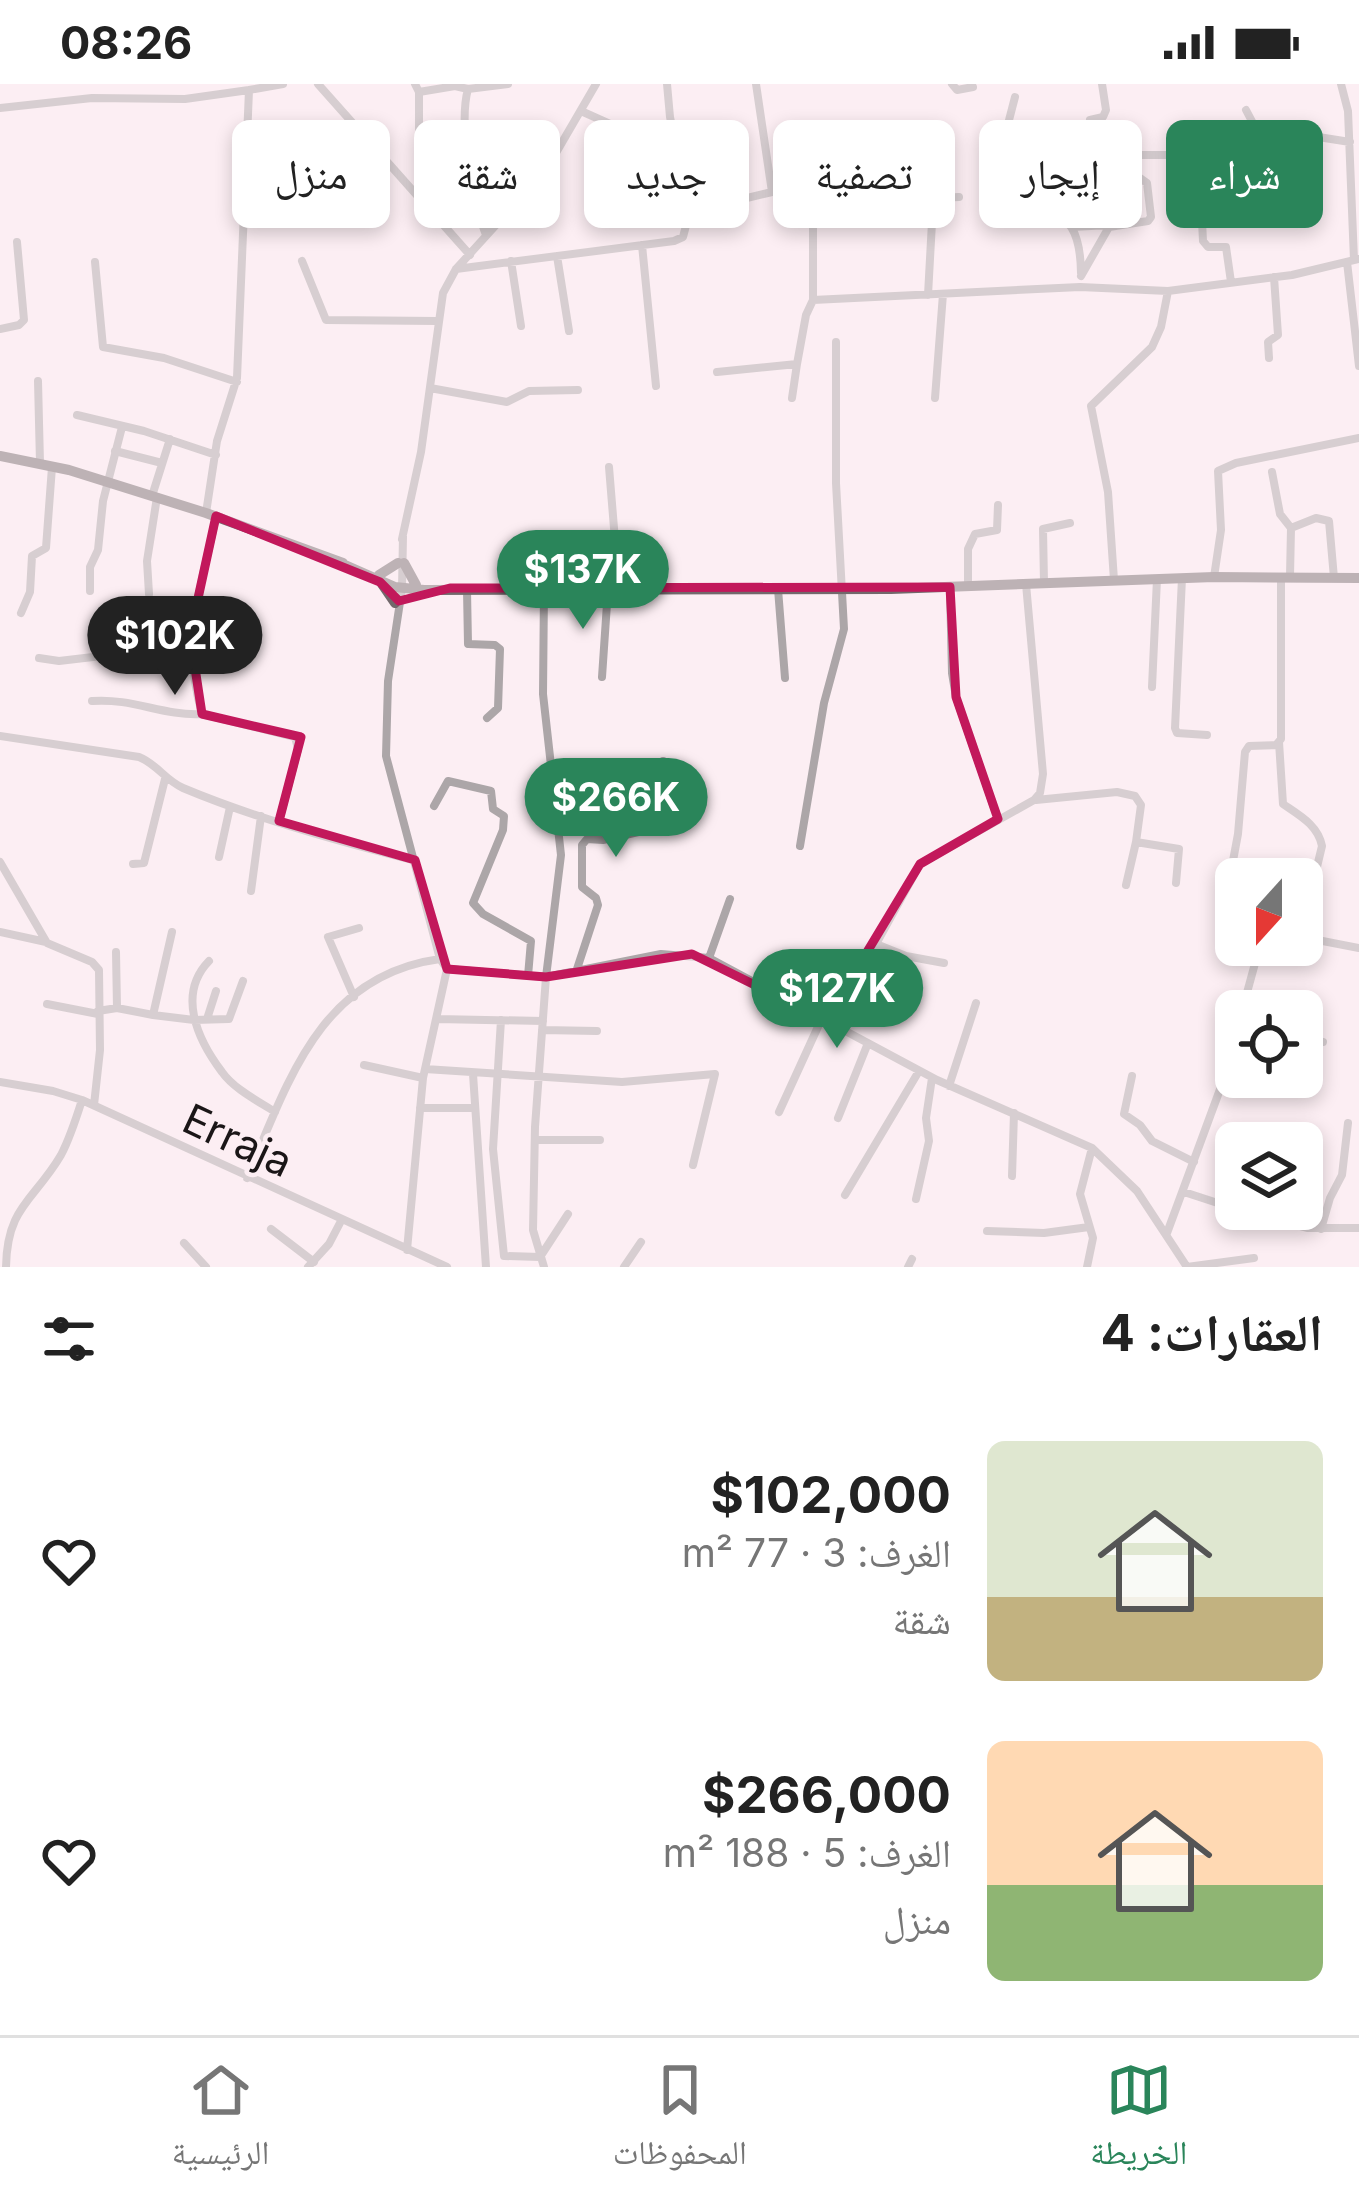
<!DOCTYPE html>
<html lang="ar">
<meta charset="utf-8">
<style>
:root{--surface:#fff;--page:#f6f6f6;--text:#222;--muted:#767676;--line:#e0e0e0;--accent:#2a855a}
body{margin:0;font-family:Inter,"Noto Naskh Arabic",sans-serif;background:var(--page);color:var(--text);direction:rtl;height:100vh;display:flex;flex-direction:column;font-size:45px;white-space:nowrap}
*{box-sizing:border-box;margin:0}
p{font-size:39px;color:var(--muted)}
.icon{flex:none;width:66px;height:66px;fill:none;stroke:currentColor;stroke-width:2;stroke-linecap:round;stroke-linejoin:round}
.map{position:relative;height:1183px;overflow:hidden;direction:ltr}
.details{display:flex;flex-direction:column;background:var(--surface);flex:1}
.details>*{flex:none}
.hud{position:absolute;left:36px;top:36px;width:1287px;height:108px;direction:rtl;display:flex;gap:24px}
.needle{width:78px;rotate:201deg}
.tools{position:absolute;left:1215px;top:774px;display:grid;gap:24px}
.tools a{display:grid;place-items:center;width:108px;height:108px;border-radius:18px;background:var(--surface);box-shadow:0 6px 18px #0003;font-size:60px}
.price{position:absolute;translate:-50% -102px;padding:0 27px;border-radius:42px;background:var(--accent);color:#fff;font-size:39px;line-height:78px;filter:drop-shadow(0 3px 6px #0008)}
.price::after{content:'';position:absolute;left:50%;top:72px;width:36px;height:27px;margin-left:-18px;background:inherit;clip-path:polygon(0 0,100% 0,50% 100%)}
.price.selected{background:#222;color:#fff}
ul{padding:0;list-style:none}
li{display:flex;align-items:center;gap:36px;height:300px;padding:0 36px}
li span{display:grid;place-items:center;flex:none;width:336px;height:240px;border-radius:18px;color:#555}
li>.icon{margin-inline-start:auto}
span .icon{width:144px;height:144px;fill:#fffc;stroke-width:1}
li b{font-size:51px}
h2{display:flex;justify-content:space-between;align-items:center;height:144px;padding:0 36px;font-size:51px}
.tag{padding:0 42px;border-radius:18px;background:var(--surface);box-shadow:0 6px 18px #0003;font-size:42px;line-height:108px}
.tag.selected{background:var(--accent);color:#fff}
.status{display:flex;justify-content:space-between;align-items:center;height:84px;padding:0 60px;background:var(--surface);direction:ltr}
.status svg{height:33px;fill:currentColor}
.tab-bar{display:flex;justify-content:space-around;align-items:center;height:168px;border-top:3px solid var(--line);background:var(--surface);font-size:33px;color:var(--muted)}
.tab-bar a{display:grid;justify-items:center;gap:6px}
.tab-bar .selected{color:var(--accent)}
.map>svg:first-child{display:block}
</style>
<div class="status"><b>08:26</b><svg viewBox="0 0 49 12"><path d="M0 12V9h3v3zM5 12V6h3v6zM10 12V3h3v9zM15 12V0h3v12zM26 1h20v11H26zM47 4h2v5h-2z"/></svg></div>
<div class="map">
<svg width="1359" height="1183" viewBox="0 0 1359 1183">
<rect width="100%" height="100%" fill="#fceef3"/>
<g fill="none" stroke-linecap="round" stroke-linejoin="round">
<path stroke="#aca6a8" stroke-width="8" d="M 318,0 L 470,171
M 415,0 L 419,8 L 455,2 L 468,5 C 458,41 473,117 486,151
M 667,0 L 670,33 L 685,104
M 756,0 L 772,108 L 806,102 L 813,106 L 813,216 L 1080,203 L 1168,207
M 952,0 L 957,6 L 973,3
M 1341,0 L 1348,27 L 1354,176
M 468,5 L 508,0
M 419,8 L 419,45
M 1015,13 L 1008,40 L 1013,96 C 1048,139 1080,117 1081,189
M 0,24 L 92,14 L 185,15 L 249,6
M 1246,26 L 1255,43 L 1350,58
M 581,27 L 610,40 L 633,136
M 1090,36 L 1103,33 L 1106,26 L 1102,0
M 1198,58 L 1203,157 L 1208,163 L 1226,163 L 1231,198
M 1072,143 L 1110,141
M 642,161 L 656,302
M 557,172 L 569,247
M 302,177 L 326,236 L 437,237
M 511,177 L 521,242
M 95,178 L 103,263 L 164,274 L 237,298
M 1347,178 L 1359,282
M 456,185 L 674,157 L 683,153 L 688,134 L 697,126 L 772,108
M 1081,192 L 1109,143 L 1148,137 L 1151,133 L 1147,99 L 1133,89 L 1134,71 L 1172,71 L 1199,90
M 928,211 L 933,120 L 938,114 L 959,113
M 0,245 L 19,241 L 24,236 L 17,158
M 1269,274 L 1268,258 L 1278,251 L 1274,193
M 717,288 L 797,280 L 806,231 L 813,216
M 38,297 L 40,379
M 430,304 L 507,318 L 529,307 L 578,306
M 792,314 L 797,280
M 935,314 L 943,210
M 77,331 L 144,347 L 216,371
M 115,367 L 162,379
M 609,383 L 619,505
M 1272,388 L 1280,430 L 1291,444 L 1290,492
M 152,412 L 170,355
M 206,429 L 217,357 L 237,294 L 249,6 L 283,0
M 216,432 C 201,507 180,553 202,630 L 295,653 L 298,665 L 279,737
M 1291,444 L 1316,434 L 1329,437 L 1334,494
M 403,452 L 402,505 L 388,597 L 386,672 L 440,875 L 447,885 L 423,994 L 407,1166
M 402,455 L 421,368 L 443,209 L 456,185 L 546,86 L 596,0
M 1214,493 L 1221,446 L 1218,387 L 1236,379 L 1359,354
M 1182,494 L 1175,644 L 1177,649 L 1207,651
M 1114,496 L 1108,408 L 1091,322 L 1152,263 L 1161,243 L 1168,207 L 1292,191 L 1359,175
M 1044,499 L 1043,445 L 1070,439
M 968,502 L 968,465 L 975,450 L 997,446 L 998,421
M 950,503 L 952,589 L 956,613 L 998,735
M 778,505 L 785,594
M 467,506 L 468,560 L 495,561 L 500,565 L 498,624 L 487,634
M 90,507 L 90,483 L 98,466 L 103,417 L 122,343
M 149,510 L 147,477 L 157,413
M 21,529 L 30,508 L 32,472 L 46,464 L 52,383
M 39,574 L 59,577 L 110,571 L 129,562 L 160,569 L 191,570
M 602,593 L 608,505
M 1152,603 L 1157,495
M 92,617 C 134,614 162,632 202,630
M 0,652 L 139,673 C 157,680 165,696 183,704 C 257,735 336,757 413,776
M 1279,658 L 1283,720 C 1299,731 1318,741 1322,762 L 1302,845
M 1036,716 L 1117,708 L 1135,712 L 1141,721 L 1136,758 L 1179,765 L 1176,799
M 434,722 L 448,697 L 491,707 L 493,725 L 504,732 L 503,746 L 473,819 L 483,830 L 531,857 L 528,892
M 800,762 L 824,619 L 844,545 L 836,399 L 836,258
M 219,773 L 230,723
M 0,778 L 47,859 L 92,878 L 99,886 L 100,966 L 94,1021
M 133,780 L 144,779 L 165,695
M 1126,801 L 1136,758
M 251,807 L 261,732
M 0,848 L 46,858
M 1236,851 L 1220,846 L 1238,750 L 1245,668 L 1249,662 L 1276,661 L 1281,655 L 1281,494
M 1302,853 L 1359,864
M 876,860 L 906,872 L 944,879
M 116,868 L 117,924
M 709,874 L 730,815
M 209,877 C 177,910 197,955 222,988 C 234,1005 258,1017 275,1028
M 447,885 L 546,893 L 661,870 L 709,874 L 937,996 L 1092,1064 L 1137,1107 L 1187,1183 L 1254,1174
M 576,888 L 598,821 L 596,814 L 582,803 L 582,761 L 587,755 L 603,756 L 656,744 L 663,677
M 354,913 L 328,853 L 359,844
M 47,920 L 98,930
M 98,927 L 117,924 L 153,931 L 172,848
M 1242,927 L 1260,861
M 153,931 L 194,936 L 229,935 L 243,897
M 207,935 L 216,907
M 437,935 L 543,937
M 501,936 L 493,1065 L 504,1172 L 540,1173 L 568,1130
M 826,936 L 876,860 L 920,780 L 1034,716 L 1040,709 L 1043,690 L 1026,500
M 542,946 L 597,947
M 1302,954 L 1323,958
M 364,981 L 423,994
M 425,985 L 622,998 L 715,990 L 693,1081
M 473,990 L 486,1183
M 1132,992 L 1124,1030 L 1140,1041 L 1152,1057 L 1194,1078
M 0,998 L 53,1007 L 82,1016 L 447,1183
M 949,1002 L 976,919
M 420,1024 L 472,1024
M 779,1028 L 822,934
M 838,1034 L 868,959
M 536,1056 L 600,1056
M 1012,1092 L 1014,1029
M 247,1094 C 288,998 320,891 440,875
M 1184,1108 L 1236,1125
M 845,1111 L 919,987
M 916,1115 L 929,1057 L 926,1034 L 932,994
M 1236,1125 L 1307,1144 L 1359,1144
M 271,1145 L 314,1178
M 1321,1145 L 1330,1114 L 1342,1091 L 1348,1039
M 987,1147 L 1044,1149 L 1089,1143
M 1167,1149 L 1236,962
M 184,1159 L 206,1183
M 6,1183 C 7,1122 34,1117 61,1071 C 70,1054 76,1035 82,1016
M 308,1183 L 329,1160 L 341,1137
M 544,1183 L 533,1146 L 535,1043 L 546,893 L 561,771 L 543,610 L 544,505
M 624,1183 L 641,1158
M 908,1183 L 912,1175
M 1087,1183 L 1093,1154 L 1080,1110 L 1092,1064"/>
<path stroke="#72686b" stroke-width="10" d="M 0,372 L 69,386 L 206,429 L 343,479
M 336,477 L 395,503 L 424,506 L 891,505 L 1214,493 L 1359,494
M 404,479 L 416,501
M 379,491 L 398,479
M 382,500 L 395,519"/>
</g>
<path d="M0 0H1359V1183H0ZM 216,432 L 380,498 L 399,517 L 450,504 L 950,503 L 956,613 L 998,735 L 920,780 L 826,936 L 692,870 L 546,893 L 447,885 L 415,776 L 279,737 L 301,653 L 202,630 L 190,551 Z" fill="#fceef3" fill-opacity=".55" fill-rule="evenodd"/>
<path fill="none" stroke="#c2185b" stroke-width="9" stroke-linejoin="round" d="M 216,432 L 380,498 L 399,517 L 450,504 L 950,503 L 956,613 L 998,735 L 920,780 L 826,936 L 692,870 L 546,893 L 447,885 L 415,776 L 279,737 L 301,653 L 202,630 L 190,551 Z"/>
<g text-anchor="middle" dominant-baseline="central" stroke-width="9" stroke-linejoin="round" paint-order="stroke">
<g font-size="42" fill="#1a1617" stroke="#fceef3">
<text transform="translate(238 1056) rotate(25)">Erraja</text>
</g>
</g>
</svg>
<div class="tools">
<a><svg class="needle" viewBox="-14 -14 28 28"><path d="M0-13l5 13h-10z" fill="#e53935"/><path d="M0 13l5-13h-10z" fill="#767676"/></svg></a>
<a><svg class="icon" aria-label="locate" viewBox="0 0 24 24"><circle cx="12" cy="12" r="6"/><path d="M12 2v4M12 18v4M2 12h4M18 12h4"/></svg></a>
<a><svg class="icon" aria-label="layers" viewBox="0 0 24 24"><path d="M12 4l9 5-9 5-9-5zM3 14l9 5 9-5"/></svg></a>
</div>
<b class="price" style="left:583px;top:548px">$137K</b>
<b class="price selected" style="left:175px;top:614px">$102K</b>
<b class="price" style="left:616px;top:776px">$266K</b>
<b class="price" style="left:837px;top:967px">$127K</b>
<div class="hud">
<a class="tag selected">شراء</a>
<a class="tag">إيجار</a>
<a class="tag">تصفية</a>
<a class="tag">جديد</a>
<a class="tag">شقة</a>
<a class="tag">منزل</a>
</div>
</div>
<section class="details">
<h2>العقارات: 4<svg class="icon" aria-label="filters" viewBox="0 0 24 24"><path d="M4 7h16M4 17h16"/><circle cx="9" cy="7" r="2"/><circle cx="15" cy="17" r="2"/></svg></h2>
<ul>
<li><span style="background:linear-gradient(#dfe7d0 65%,#c2b280 0)"><svg class="icon" aria-label="home" viewBox="0 0 24 24"><path d="M3 11l9-7 9 7M6 9v11h12V9"/></svg></span><div><b>$102,000</b><p>الغرف: 3 · 77 m²</p><p>شقة</p></div><svg class="icon" aria-label="heart" viewBox="0 0 24 24"><path d="M12 20l-8-8c-3-5 5-10 8-4 3-6 11-1 8 4z"/></svg></li>
<li><span style="background:linear-gradient(#ffd9b3 60%,#8fb573 0)"><svg class="icon" aria-label="home" viewBox="0 0 24 24"><path d="M3 11l9-7 9 7M6 9v11h12V9"/></svg></span><div><b>$266,000</b><p>الغرف: 5 · 188 m²</p><p>منزل</p></div><svg class="icon" aria-label="heart" viewBox="0 0 24 24"><path d="M12 20l-8-8c-3-5 5-10 8-4 3-6 11-1 8 4z"/></svg></li>
</ul>
</section>
<nav class="tab-bar">
<a class="selected"><svg class="icon" aria-label="map" viewBox="0 0 24 24"><path d="M3 6l6-2 6 2 6-2v14l-6 2-6-2-6 2zM9 4v14M15 6v14"/></svg>الخريطة</a>
<a><svg class="icon" aria-label="saved" viewBox="0 0 24 24"><path d="M7 4h10v16l-5-4-5 4z"/></svg>المحفوظات</a>
<a><svg class="icon" aria-label="home" viewBox="0 0 24 24"><path d="M3 11l9-7 9 7M6 9v11h12V9"/></svg>الرئيسية</a>
</nav>
